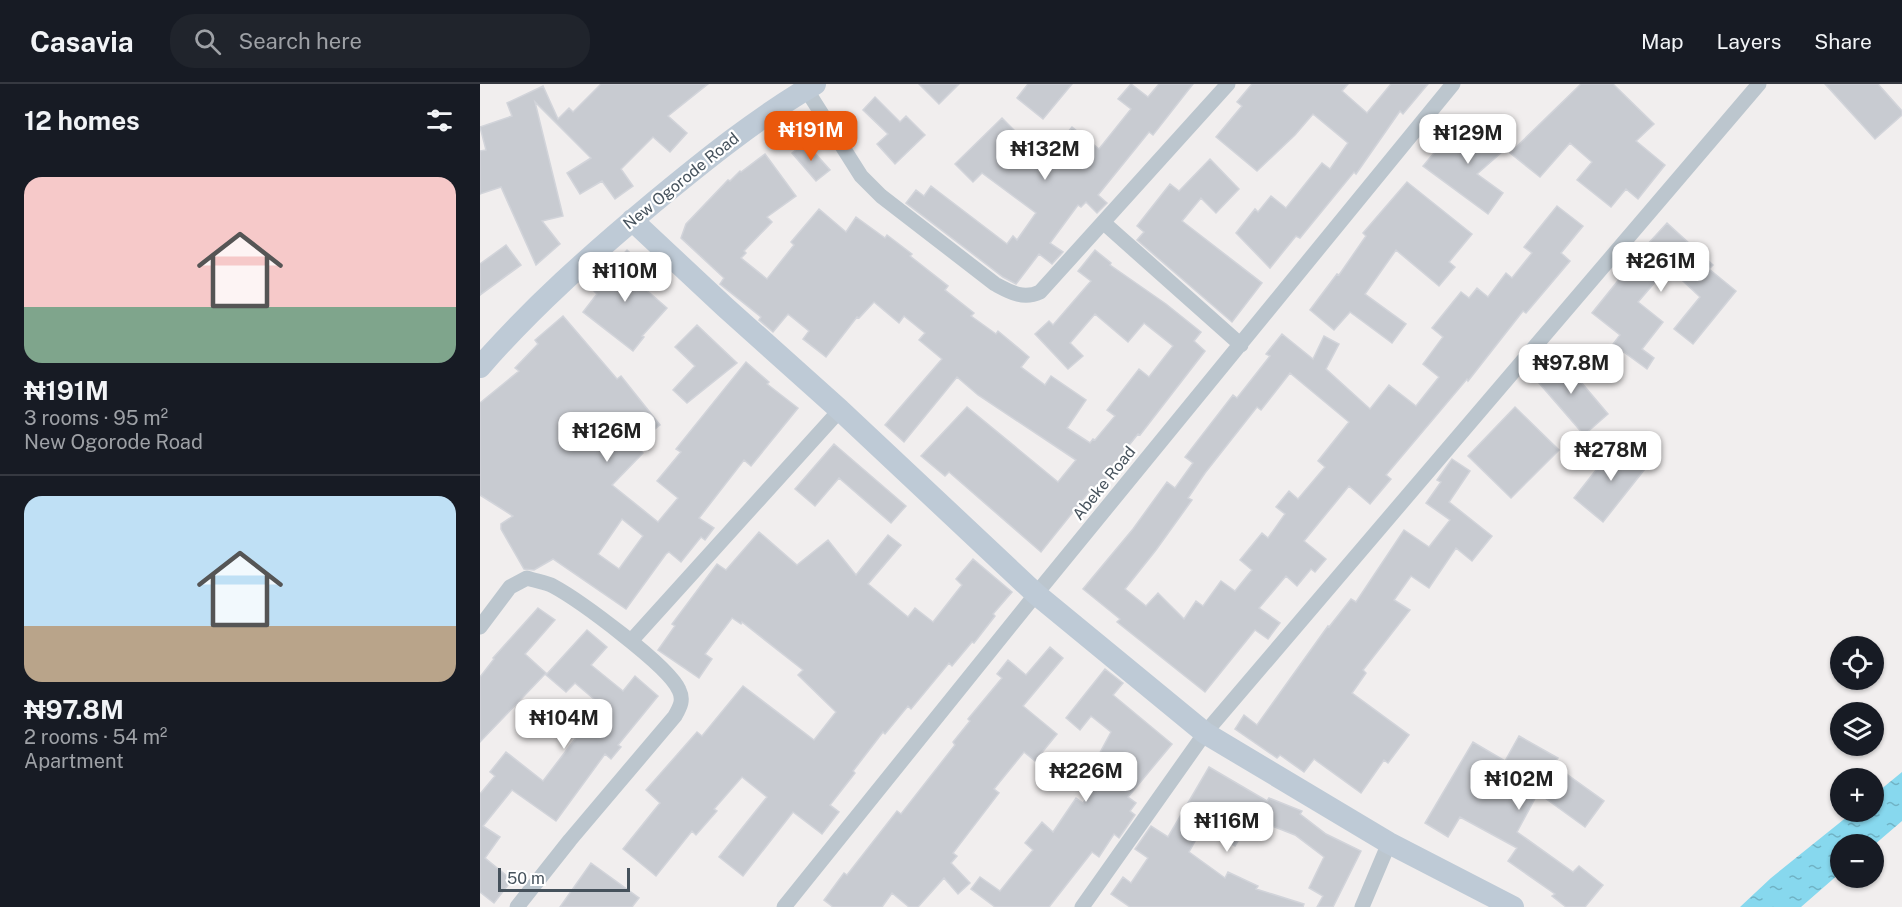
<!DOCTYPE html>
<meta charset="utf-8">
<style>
:root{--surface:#171b24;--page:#20242c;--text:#f1f3f6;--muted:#9ea1a6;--line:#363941;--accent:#ea580c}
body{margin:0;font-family:"Public Sans",sans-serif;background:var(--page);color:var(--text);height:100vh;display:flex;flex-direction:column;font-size:22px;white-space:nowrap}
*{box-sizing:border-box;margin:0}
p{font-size:20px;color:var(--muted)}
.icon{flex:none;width:33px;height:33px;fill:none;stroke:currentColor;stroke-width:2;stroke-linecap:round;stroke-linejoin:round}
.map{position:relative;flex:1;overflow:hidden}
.drawer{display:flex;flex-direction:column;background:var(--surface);width:480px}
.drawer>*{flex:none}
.buttons{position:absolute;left:1350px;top:552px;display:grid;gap:12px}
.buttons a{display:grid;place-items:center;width:54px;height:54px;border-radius:50%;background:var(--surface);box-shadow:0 2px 4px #0004;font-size:30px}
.scale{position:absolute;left:18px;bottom:15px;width:132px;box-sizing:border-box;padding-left:6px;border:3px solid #46525c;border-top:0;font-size:16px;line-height:21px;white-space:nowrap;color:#46525c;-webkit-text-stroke:4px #fff;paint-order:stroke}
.price{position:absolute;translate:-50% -51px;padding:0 14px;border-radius:12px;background:#fff;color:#222;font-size:20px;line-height:39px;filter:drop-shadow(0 2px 3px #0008)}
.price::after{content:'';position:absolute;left:50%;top:36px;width:18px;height:14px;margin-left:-9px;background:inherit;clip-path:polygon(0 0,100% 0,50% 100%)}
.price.active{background:var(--accent);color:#fff}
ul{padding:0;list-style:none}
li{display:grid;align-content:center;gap:12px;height:318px;padding:0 24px}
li+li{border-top:2px solid var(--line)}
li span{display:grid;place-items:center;height:186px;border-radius:18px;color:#555}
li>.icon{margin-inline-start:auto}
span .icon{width:108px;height:108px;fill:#fffc;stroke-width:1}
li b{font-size:26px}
h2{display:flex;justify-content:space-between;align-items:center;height:72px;padding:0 24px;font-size:26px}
header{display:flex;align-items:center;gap:36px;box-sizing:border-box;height:84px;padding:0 30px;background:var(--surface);border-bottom:2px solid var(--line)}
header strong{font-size:28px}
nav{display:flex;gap:33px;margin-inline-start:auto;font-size:21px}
.search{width:420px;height:54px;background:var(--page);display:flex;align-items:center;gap:15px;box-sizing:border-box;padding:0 21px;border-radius:24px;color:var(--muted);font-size:22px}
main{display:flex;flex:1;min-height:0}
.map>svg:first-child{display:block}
</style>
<header>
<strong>Casavia</strong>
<div class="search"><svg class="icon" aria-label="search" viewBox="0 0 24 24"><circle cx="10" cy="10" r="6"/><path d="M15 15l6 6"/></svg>Search here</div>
<nav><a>Map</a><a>Layers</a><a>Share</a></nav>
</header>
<main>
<section class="drawer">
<h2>12 homes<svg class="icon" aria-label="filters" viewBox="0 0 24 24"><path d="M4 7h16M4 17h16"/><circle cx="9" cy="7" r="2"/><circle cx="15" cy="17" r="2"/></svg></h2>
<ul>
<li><span style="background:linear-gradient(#f6c9c9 70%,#7fa58c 0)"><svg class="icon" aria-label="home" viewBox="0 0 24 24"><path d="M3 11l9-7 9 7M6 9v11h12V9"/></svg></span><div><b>₦191M</b><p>3 rooms · 95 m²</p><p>New Ogorode Road</p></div></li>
<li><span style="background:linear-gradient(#bfe0f5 70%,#b9a48a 0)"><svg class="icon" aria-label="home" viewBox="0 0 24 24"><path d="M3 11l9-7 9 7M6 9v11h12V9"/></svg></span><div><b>₦97.8M</b><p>2 rooms · 54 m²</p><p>Apartment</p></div></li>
</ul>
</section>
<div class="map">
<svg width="1422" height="823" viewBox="0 0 1422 823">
<defs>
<pattern id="water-ripples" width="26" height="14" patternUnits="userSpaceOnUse" patternTransform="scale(1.5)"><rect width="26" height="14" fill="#87d8ee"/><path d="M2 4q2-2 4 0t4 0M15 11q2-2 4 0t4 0" fill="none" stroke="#70b2c4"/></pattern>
</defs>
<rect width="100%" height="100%" fill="#f1eeee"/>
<path fill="url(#water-ripples)" d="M 1422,688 L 1422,737 L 1394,761 L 1360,760 L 1360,789 L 1321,823 L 1260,823 L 1291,794 L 1373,728 L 1394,728 L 1394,711 Z"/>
<path fill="#c8cbd1" stroke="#d2d4da" stroke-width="1.5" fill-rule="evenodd" d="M 121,0 L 228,0 L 188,32 L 207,49 L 190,68 L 173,53 L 141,85 L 153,102 L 135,115 L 122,97 L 100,110 L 87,89 L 111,74 L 55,18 L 83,132 L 62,137 L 80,160 L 56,181 L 21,103 L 0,110 L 0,67 L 6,66 L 0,43 L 32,32 L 27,19 L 63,2 L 78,35 L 89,24 L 93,28 Z
M 439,0 L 479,0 L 459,20 Z
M 548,0 L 592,0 L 563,35 L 537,14 Z
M 651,0 L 668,13 L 679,0 L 713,0 L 673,51 L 669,48 L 618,111 L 627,119 L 617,129 L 606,118 L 601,123 L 598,121 L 570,159 L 583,168 L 572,180 L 559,170 L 536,200 L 523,193 L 426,119 L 436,106 L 444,112 L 451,102 L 527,160 L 533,152 L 537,156 L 556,129 L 502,89 L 493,98 L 475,80 L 522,34 L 557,69 L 565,58 L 574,65 L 592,43 L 619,65 L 651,25 L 638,15 Z
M 772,0 L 868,0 L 862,7 L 887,29 L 911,0 L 948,0 L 923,30 L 920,27 L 876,90 L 874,88 L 820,154 L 816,152 L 790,184 L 756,149 L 775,125 L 778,128 L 791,112 L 806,124 L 842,79 L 850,85 L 868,59 L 833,30 L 815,51 L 777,87 L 736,53 L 762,22 L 757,18 Z
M 1101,0 L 1133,0 L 1174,40 L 1156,57 L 1185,81 L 1158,115 L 1146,105 L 1131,123 L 1097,96 L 1112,78 L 1090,59 L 1060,93 L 1030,69 Z
M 1345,0 L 1398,0 L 1422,27 L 1422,31 L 1395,55 Z
M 395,13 L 420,38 L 426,32 L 445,51 L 415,80 L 397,60 L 408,50 L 383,26 Z
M 992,31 L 1022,68 L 997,90 L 1023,109 L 1008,130 L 943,82 L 964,57 L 968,60 Z
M 325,58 L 350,86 L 336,97 L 312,69 Z
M 285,70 L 316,112 L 287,133 L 292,138 L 264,167 L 266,169 L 261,174 L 287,195 L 314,161 L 311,158 L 339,125 L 366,148 L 376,133 L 405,154 L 407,151 L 432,170 L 430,172 L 468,202 L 465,206 L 494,229 L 491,232 L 516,250 L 518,247 L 549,273 L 541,283 L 565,301 L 571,292 L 606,316 L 587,344 L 610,359 L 613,355 L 615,356 L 635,332 L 627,326 L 659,285 L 669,293 L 693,262 L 664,239 L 648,258 L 615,230 L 590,259 L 603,272 L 588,285 L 555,250 L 569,237 L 573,241 L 611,197 L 598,187 L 615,166 L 631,179 L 630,181 L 686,220 L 721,248 L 714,257 L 725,267 L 660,351 L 658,350 L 638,375 L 640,377 L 617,406 L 613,403 L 561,468 L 469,388 L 465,392 L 441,372 L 487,323 L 578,398 L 596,376 L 498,311 L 477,293 L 424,358 L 405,341 L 462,275 L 439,256 L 445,249 L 424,232 L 419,239 L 394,218 L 379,234 L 377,233 L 346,273 L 323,255 L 329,247 L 308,230 L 293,248 L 279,236 L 281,233 L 240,200 L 244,194 L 201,154 L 206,140 L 248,96 L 250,97 L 260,87 L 261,88 Z
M 730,75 L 759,105 L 736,129 L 721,114 L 702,137 L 782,199 L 752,238 L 657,156 L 664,148 L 657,142 L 690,100 L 699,107 Z
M 927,98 L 992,150 L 969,178 L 975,183 L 959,202 L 916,166 L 885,210 L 926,240 L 912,259 L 870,228 L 854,246 L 830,226 L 857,190 L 859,191 L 886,152 L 883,149 Z
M 1077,122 L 1103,142 L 1081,169 L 1090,177 L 1046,229 L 1043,227 L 988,297 L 987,295 L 906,391 L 911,395 L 890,420 L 869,402 L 824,457 L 846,475 L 835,488 L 831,485 L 817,502 L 806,492 L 779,524 L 800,539 L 788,555 L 775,546 L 725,608 L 637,538 L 640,535 L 603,505 L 653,445 L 687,398 L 695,404 L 713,379 L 705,373 L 753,311 L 757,314 L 790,272 L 786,270 L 802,250 L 833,275 L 844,252 L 859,260 L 846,285 L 890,325 L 909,301 L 936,322 L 959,293 L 943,280 L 963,253 L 952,244 L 981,208 L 989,214 L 997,204 L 1008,213 L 1026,189 L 1032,194 L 1052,169 L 1044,163 ZM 810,289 L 869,338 L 838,377 L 845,383 L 818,415 L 809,407 L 796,423 L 805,430 L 788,454 L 782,449 L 760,476 L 772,486 L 755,507 L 741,497 L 723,522 L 716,517 L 704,535 L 678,509 L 666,522 L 645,505 L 676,466 L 712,416 L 708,414 L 725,389 L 777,323 L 781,326 Z
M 1187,139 L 1233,181 L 1229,185 L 1256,207 L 1213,260 L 1194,245 L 1220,213 L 1188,183 L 1158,218 L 1183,238 L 1162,265 L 1174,274 L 1167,285 L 1133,260 L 1140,251 L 1112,229 L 1141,193 L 1134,187 L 1150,169 L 1155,174 Z
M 26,161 L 41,181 L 0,211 L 0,180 Z
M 147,166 L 167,185 L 156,197 L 187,224 L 162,252 L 164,253 L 153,267 L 103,228 L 117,210 L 112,205 Z
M 83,232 L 137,295 L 141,292 L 180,341 L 155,361 L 163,369 L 132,401 L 178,438 L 198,414 L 177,397 L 201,368 L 196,365 L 266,278 L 289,298 L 287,300 L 318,324 L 271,382 L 264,376 L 219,434 L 234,444 L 225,456 L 221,453 L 201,478 L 189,468 L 186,470 L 146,525 L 73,475 L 54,486 L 44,485 L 21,445 L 21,440 L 33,432 L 0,411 L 0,319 L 39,287 L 35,284 L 58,260 L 55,256 ZM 142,435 L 163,452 L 139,485 L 118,470 Z
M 217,241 L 257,279 L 207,319 L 193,306 L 215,282 L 195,263 Z
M 1078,271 L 1128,330 L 1104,351 L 1053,292 Z
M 1035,323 L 1079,366 L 1031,414 L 988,372 Z
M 1139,357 L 1168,381 L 1123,438 L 1094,414 Z
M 354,360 L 426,422 L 411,439 L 359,394 L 335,422 L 315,405 Z
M 972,375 L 990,387 L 969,418 L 1012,452 L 992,477 L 976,464 L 949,504 L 931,492 L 914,516 L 930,526 L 883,586 L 886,589 L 872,609 L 929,651 L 908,679 L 904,676 L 881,709 L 834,675 L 824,688 L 800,671 L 797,674 L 755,645 L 764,631 L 777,641 L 848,542 L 849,543 L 871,515 L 876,518 L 924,446 L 949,463 L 970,436 L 946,419 L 961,398 L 957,396 Z
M 279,448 L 317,481 L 348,456 L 376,491 L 408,451 L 421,461 L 388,500 L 428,533 L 435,524 L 453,538 L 482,501 L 476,495 L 493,475 L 532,508 L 513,530 L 515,532 L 494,559 L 492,558 L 472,582 L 469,579 L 431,625 L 428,622 L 405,650 L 403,648 L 373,687 L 375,689 L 350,721 L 359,728 L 342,750 L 313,728 L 263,792 L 239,773 L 287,713 L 262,693 L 234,725 L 237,727 L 216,751 L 212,747 L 176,792 L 143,765 L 180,719 L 166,706 L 217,648 L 222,652 L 263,602 L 334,656 L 356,628 L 318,591 L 323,586 L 262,538 L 261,540 L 252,534 L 225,570 L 232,575 L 219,594 L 178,566 L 195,542 L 192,540 L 237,480 L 246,486 Z
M 58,524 L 75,536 L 45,570 L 66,589 L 0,658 L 0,593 L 14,575 L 13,574 Z
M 107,546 L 127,563 L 111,581 L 143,607 L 155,592 L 178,612 L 138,661 L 141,663 L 131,675 L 125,670 L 76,737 L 32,706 L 3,742 L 20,753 L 5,774 L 32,796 L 14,819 L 0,808 L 0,710 L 15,692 L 10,688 L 26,668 L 63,697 L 121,621 L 95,599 L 86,608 L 66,591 Z
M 570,563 L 583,574 L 543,622 L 577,650 L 555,677 L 544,668 L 514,705 L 519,709 L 473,769 L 477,772 L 471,779 L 490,799 L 478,810 L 464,794 L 438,823 L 429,823 L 412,809 L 402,823 L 353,823 L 344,816 L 364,789 L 367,791 L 417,727 L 421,730 L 475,661 L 473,658 L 490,637 L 488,635 L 522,594 L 517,590 L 528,576 L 546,591 Z
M 625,585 L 643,599 L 633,611 L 692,660 L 648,713 L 656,719 L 650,727 L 655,731 L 639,754 L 634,750 L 619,773 L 612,768 L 569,823 L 515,823 L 491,805 L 500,793 L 520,807 L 553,766 L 545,759 L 562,738 L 573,748 L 596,714 L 603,719 L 629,685 L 615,678 L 631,648 L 611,632 L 600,646 L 586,634 Z
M 1039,652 L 1078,674 L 1074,681 L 1124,717 L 1105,743 L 1058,709 L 1037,748 L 1093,788 L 1099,782 L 1123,801 L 1105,823 L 1086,823 L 1072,812 L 1075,810 L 1028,777 L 1037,764 L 980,733 L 968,753 L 945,739 L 993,658 L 1025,677 Z
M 729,683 L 787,717 L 789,714 L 822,727 L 820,730 L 846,750 L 881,767 L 853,823 L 837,823 L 843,812 L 829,804 L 844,773 L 815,751 L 772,734 L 755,762 L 723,743 L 709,768 L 745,794 L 748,788 L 778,802 L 776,805 L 824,820 L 823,823 L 650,823 L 631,810 L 643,793 L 651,799 L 668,774 L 655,765 L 671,742 L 688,753 Z
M 111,779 L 159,814 L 152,823 L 80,823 Z"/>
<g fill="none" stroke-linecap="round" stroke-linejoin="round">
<path stroke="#bcc6ce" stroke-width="15" d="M 326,5 L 381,92 L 401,112 L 515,200 C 530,208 543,216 560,208 L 748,0
M 624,139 L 761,261
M 0,543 L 30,503 L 47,494 C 55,497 66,498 73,502 C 99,516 189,582 199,606 C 204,616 200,623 195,632 L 90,756 L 37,823
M 151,557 L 360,326
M 304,823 L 556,510 L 973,0
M 602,823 L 725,649 L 1279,0
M 882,823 L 909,759"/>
<path stroke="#becad6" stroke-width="22" d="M 152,136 L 245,223 L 360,326 L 556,510 L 725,649 L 909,759 L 1033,823
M 0,283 C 52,223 112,170 173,119 C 225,76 277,34 335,0"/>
</g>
<g text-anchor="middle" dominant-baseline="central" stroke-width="4.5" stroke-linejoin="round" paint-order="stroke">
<g font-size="16" fill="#46525c" stroke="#fff">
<text transform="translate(201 97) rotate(-39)">New Ogorode Road</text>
<text transform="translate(624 399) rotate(-51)">Abeke Road</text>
</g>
</g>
</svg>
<div class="buttons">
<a><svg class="icon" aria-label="locate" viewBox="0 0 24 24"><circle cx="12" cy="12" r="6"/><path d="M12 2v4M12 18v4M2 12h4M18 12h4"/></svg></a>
<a><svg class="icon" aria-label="layers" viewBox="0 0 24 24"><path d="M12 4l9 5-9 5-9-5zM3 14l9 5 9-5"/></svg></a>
<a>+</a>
<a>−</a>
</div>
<div class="scale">50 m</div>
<b class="price active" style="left:331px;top:78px">₦191M</b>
<b class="price" style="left:988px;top:81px">₦129M</b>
<b class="price" style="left:565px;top:97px">₦132M</b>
<b class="price" style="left:1181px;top:209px">₦261M</b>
<b class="price" style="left:145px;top:219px">₦110M</b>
<b class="price" style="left:1091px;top:311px">₦97.8M</b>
<b class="price" style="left:127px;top:379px">₦126M</b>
<b class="price" style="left:1131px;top:398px">₦278M</b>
<b class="price" style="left:84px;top:666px">₦104M</b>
<b class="price" style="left:606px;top:719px">₦226M</b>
<b class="price" style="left:1039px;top:727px">₦102M</b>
<b class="price" style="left:747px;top:769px">₦116M</b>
</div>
</main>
